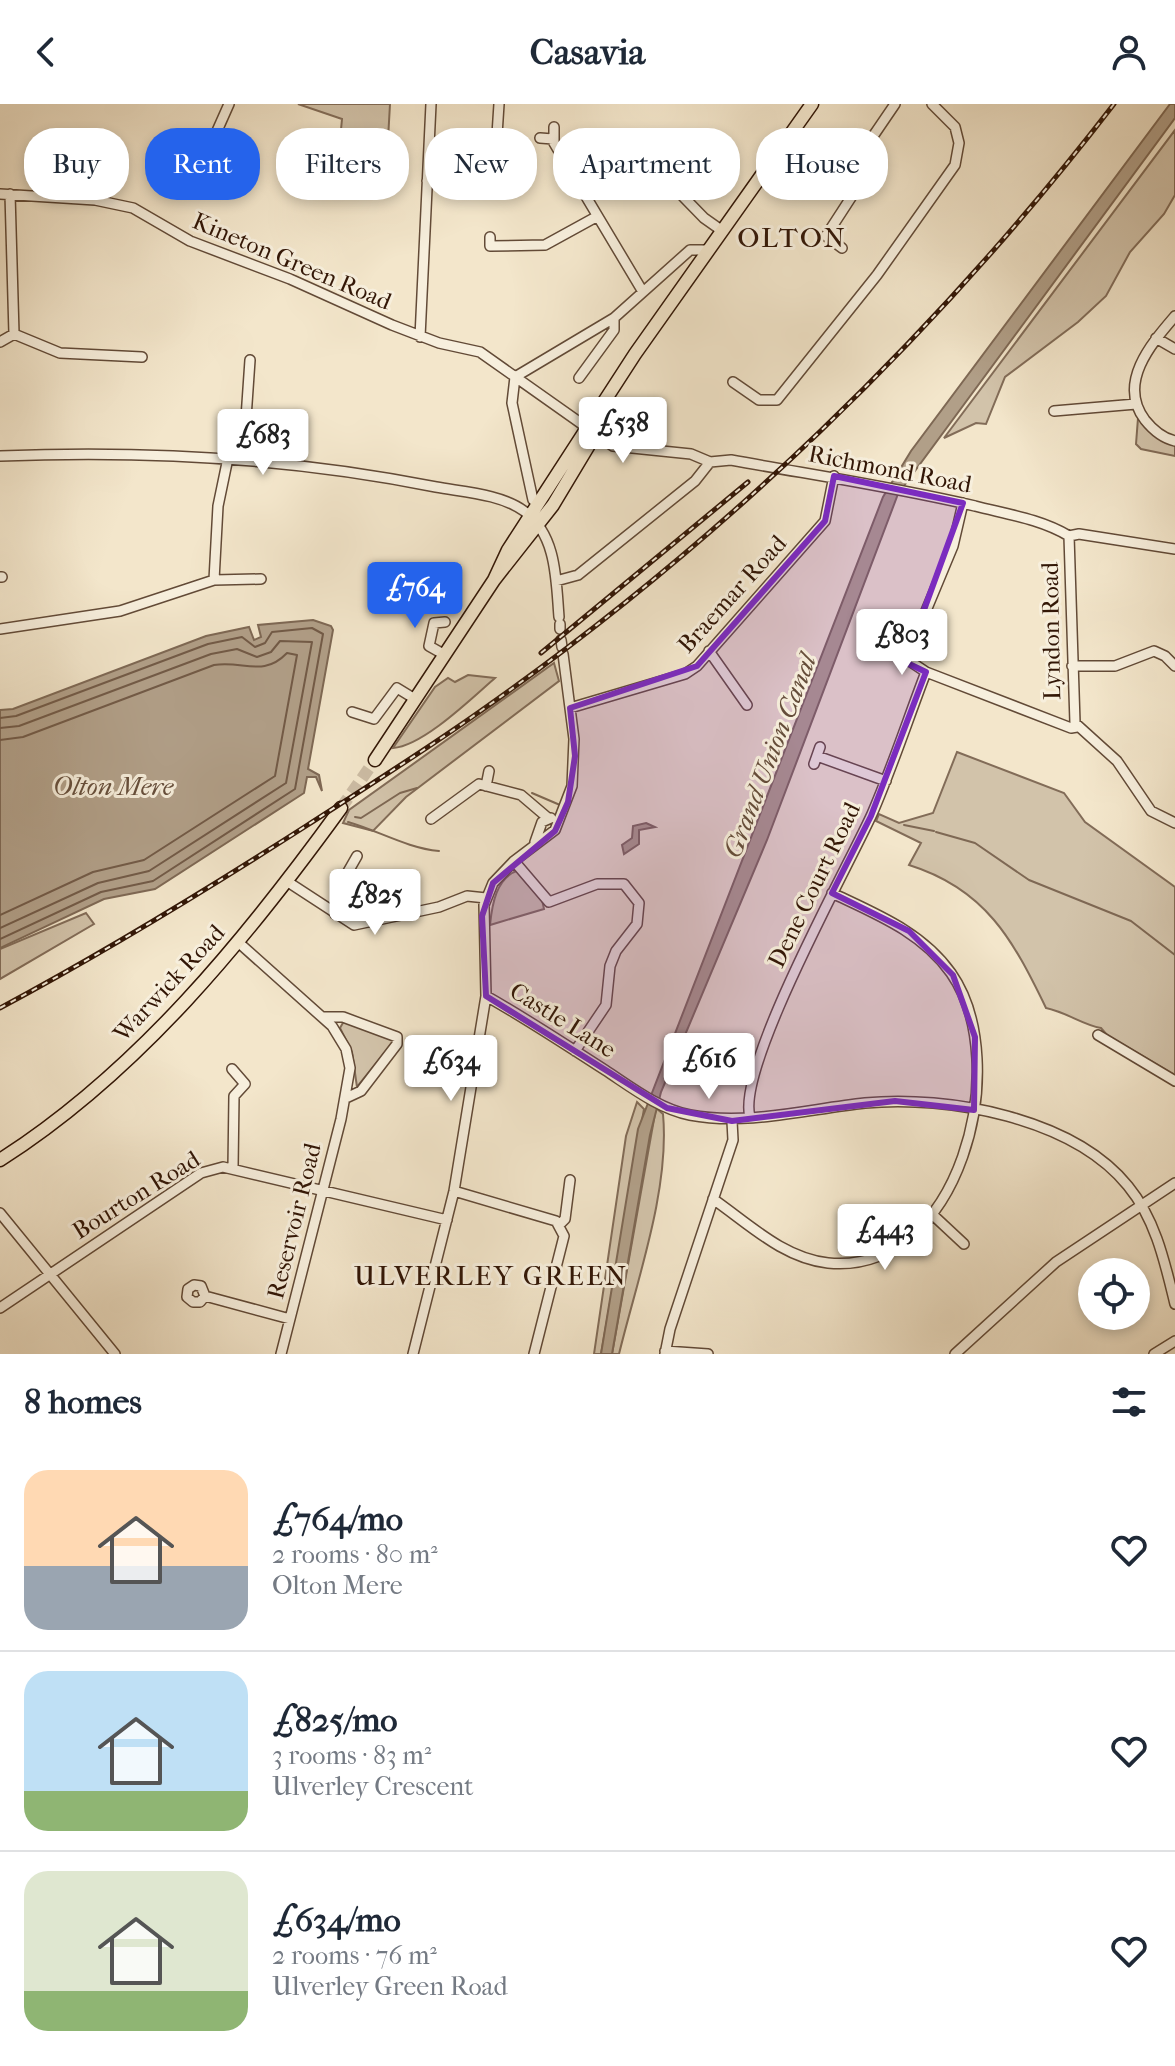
<!DOCTYPE html>
<meta charset="utf-8">
<style>
:root{--surface:#fff;--page:#f2f2f3;--text:#1f2937;--muted:#747a83;--line:#e0e1e3;--accent:#2563eb}
body{margin:0;font-family:"IM FELL French Canon",serif;background:var(--page);color:var(--text);height:100vh;display:flex;flex-direction:column;font-size:30px;white-space:nowrap}
*{box-sizing:border-box;margin:0}
p{font-size:26px;color:var(--muted)}
.icon{flex:none;width:44px;height:44px;fill:none;stroke:currentColor;stroke-width:2;stroke-linecap:round;stroke-linejoin:round}
.map{position:relative;height:1250px;overflow:hidden}
.drawer{display:flex;flex-direction:column;background:var(--surface);flex:1}
.drawer>*{flex:none}
.guide{position:absolute;left:24px;top:24px;width:1128px;height:72px;display:flex;gap:16px}
.buttons{position:absolute;left:1078px;top:1154px;display:grid;gap:16px}
.buttons a{display:grid;place-items:center;width:72px;height:72px;border-radius:50%;background:var(--surface);box-shadow:0 4px 12px #0003;font-size:40px}
.price{position:absolute;translate:-50% -68px;padding:0 18px;border-radius:8px;background:#fff;color:#222;font-size:26px;line-height:52px;filter:drop-shadow(0 2px 4px #0008)}
.price::after{content:'';position:absolute;left:50%;top:48px;width:24px;height:18px;margin-left:-12px;background:inherit;clip-path:polygon(0 0,100% 0,50% 100%)}
.price.active{background:var(--accent);color:#fff}
ul{padding:0;list-style:none}
li{display:flex;align-items:center;gap:24px;height:200px;padding:0 24px}
li+li{border-top:2px solid var(--line)}
li span{display:grid;place-items:center;flex:none;width:224px;height:160px;border-radius:24px;color:#555}
li>.icon{margin-inline-start:auto}
span .icon{width:96px;height:96px;fill:#fffc;stroke-width:1}
li b{font-size:34px}
h2{display:flex;justify-content:space-between;align-items:center;height:96px;padding:0 24px;font-size:34px}
.chip{padding:0 28px;border-radius:32px;background:var(--surface);box-shadow:0 4px 12px #0003;font-size:28px;line-height:72px}
.chip.active{background:var(--accent);color:#fff}
header{display:flex;justify-content:space-between;align-items:center;height:104px;padding:0 24px;background:var(--surface);font-size:36px;font-weight:800}
.map>svg:first-child{display:block}
</style>
<header><svg class="icon" aria-label="back" viewBox="0 0 24 24"><path d="M15 5l-7 7 7 7"/></svg>Casavia<svg class="icon" aria-label="person" viewBox="0 0 24 24"><circle cx="12" cy="8" r="4"/><path d="M4 21q1-7 8-7t8 7"/></svg></header>
<div class="map">
<svg width="1175" height="1250" viewBox="0 0 1175 1250">
<rect width="100%" height="100%" fill="#f3e6cb"/>
<filter id="stains"><feTurbulence type="fractalNoise" baseFrequency=".0025" numOctaves="4"/><feColorMatrix values="0 0 0 0 .2 0 0 0 0 .09 0 0 0 0 .02 0 0 0 .5 -.17"/></filter>
<radialGradient id="worn" r=".72"><stop offset=".6" stop-color="#630" stop-opacity="0"/><stop offset="1" stop-color="#630" stop-opacity=".3"/></radialGradient>
<path fill="#d2c3aa" stroke="#826c58" stroke-width="2" d="M 298,0 L 390,0 L 386,71 L 339,47 L 342,15 Z
M 1175,26 L 1175,91 L 1164,110 L 1130,148 L 1106,192 L 1078,218 L 1005,273 L 986,320 L 976,319 L 944,334 Z
M 1138,314 L 1154,330 L 1175,341 L 1175,352 L 1141,345 L 1136,340 Z
M 554,559 L 559,577 L 406,693 L 373,727 L 343,719 L 349,706 Z
M 468,571 L 495,574 C 472,594 423,642 393,644 L 435,583 L 448,574 L 455,578 Z
M 957,648 L 1064,689 L 1085,718 L 1175,783 L 1175,971 L 1107,931 L 1101,924 C 1083,921 1066,908 1046,904 C 1013,836 986,785 909,761 L 921,739 L 876,717 L 879,710 L 899,719 L 933,709 Z
M 519,766 L 541,791 L 544,805 L 490,821 C 492,801 496,773 519,766 Z
M 86,809 L 94,820 L 0,875 L 0,845 Z
M 344,917 L 395,936 L 357,983 L 352,948 L 340,924 Z
M 637,998 L 644,1005 L 601,1250 L 594,1250 L 626,1032 Z
M 656,1004 L 663,1010 C 670,1085 637,1176 619,1250 L 612,1250 Z"/>
<path fill="#b19f88" stroke="#7e6854" stroke-width="2" d="M 1170,0 L 1175,0 L 1175,14 L 898,390 L 767,736 L 661,988 L 650,1031 L 612,1250 L 601,1250 L 638,1025 L 883,393 L 911,347 Z
M 313,516 L 331,522 L 333,526 L 308,665 L 319,671 L 322,687 L 316,673 L 307,673 L 304,689 L 155,785 L 104,795 L 0,844 L 0,606 L 13,605 L 206,532 L 249,523 L 254,536 L 261,533 L 258,521 Z
M 646,719 L 655,723 L 639,726 L 639,740 L 624,750 L 622,741 L 632,734 L 633,722 Z"/>
<g fill="none" stroke-linecap="round" stroke-linejoin="round">
<path stroke="#725a47" stroke-width="2" d="M 0,614 L 16,612 L 208,540 L 242,533 L 255,543 L 265,539 L 272,528 L 312,524 L 323,530 L 295,685 L 153,777 L 101,788 L 0,835
M 0,624 L 19,622 L 211,550 L 237,545 L 257,553 L 271,548 L 280,537 L 312,538 L 286,679 L 149,767 L 98,779 L 0,824
M 0,636 L 23,633 L 214,561 C 243,556 263,574 287,549 L 297,551 L 275,672 L 144,756 L 93,768 L 0,811"/>
<path stroke="#7e6854" stroke-width="2" d="M 532,689 L 560,701
M 355,713 L 361,714 L 400,689 L 417,684
M 348,718 C 379,727 407,744 439,747
M 904,721 L 934,727
M 936,728 L 975,739 L 1029,776 L 1131,817 L 1175,851"/>
<path stroke="#ccbca4" stroke-width="12" stroke-dasharray="12 6" stroke-linecap="butt" d="M 341,704 L 375,656"/>
<g stroke="#624a37" stroke-width="12">
<path id="minor" d="M 554,23 L 554,39 L 643,188
M 228,32 L 217,27 L 229,0
M 540,34 L 553,35
M 630,38 L 704,114 L 721,126
M 850,66 L 895,0
M 427,77 L 494,77 L 499,0
M 0,90 L 95,96 L 133,104 L 190,137 L 290,175 L 392,221 L 439,239 L 480,248 L 613,342 L 691,350 L 710,358 L 731,356 C 813,371 894,383 975,402 C 1006,410 1041,415 1069,432 L 1079,430 L 1175,445
M 490,133 L 490,142 L 545,141 L 596,113
M 842,144 L 826,132 L 863,75 L 843,61
M 1175,212 C 1151,240 1117,279 1145,316 C 1153,326 1162,334 1175,337
M 14,230 L 60,249 L 142,253
M 420,233 L 431,0
M 1156,234 L 1175,245
M 0,238 L 14,230 L 10,90
M 579,274 L 614,226 L 614,214
M 733,278 L 759,296 L 777,296 L 877,171 L 955,61 L 959,39 L 955,23 L 932,0
M 1054,307 L 1136,300
M 0,352 C 147,346 292,354 436,383 C 463,388 501,390 524,407 C 557,431 556,476 559,513
M 235,355 L 235,339 L 246,314 L 250,256
M 533,396 L 512,299 L 515,273 L 614,214 L 690,146 L 708,146
M 963,399 L 953,442 L 908,550 L 911,558 L 926,568 L 1071,624 L 1077,623
M 1069,432 L 1075,619 L 1117,657 L 1151,707 L 1175,719
M 0,473 L 2,473
M 214,476 L 261,475
M 556,477 L 578,471 L 695,377 L 710,358
M 560,520 L 560,525
M 0,525 L 120,507 L 214,476 L 218,402 L 228,354
M 561,536 L 562,543
M 709,547 L 747,601
M 445,551 L 429,542 L 434,519 L 445,518
M 1072,562 L 1115,562 L 1154,547 L 1165,552 L 1175,562
M 570,604 L 685,570 L 697,562 L 825,417 L 834,372
M 352,608 L 374,615 L 397,584 L 415,595
M 817,652 L 886,677
M 814,660 L 820,643
M 486,682 L 489,667
M 431,715 L 479,680 L 521,691 L 548,714
M 535,738 L 542,718 L 551,714
M 514,757 L 549,798 L 597,780 L 624,780 L 639,799 L 637,820 L 616,847 L 610,862 L 606,901 L 575,947
M 288,778 L 354,821 L 439,803 L 467,792 L 486,794
M 335,810 L 347,783 L 345,773 L 357,752
M 238,838 L 332,922 L 346,945 L 350,964 L 341,1015 L 281,1250
M 486,892 C 527,915 566,941 605,966 C 631,983 659,1005 690,1011 C 747,1022 808,1005 865,999 C 948,991 1073,1014 1128,1082 C 1156,1116 1165,1159 1175,1200
M 323,913 L 343,913 L 397,933 L 397,940 L 361,987 L 346,994
M 1098,931 L 1175,977
M 232,965 L 245,980 L 234,992 L 233,1063
M 750,1013 C 736,964 847,765 872,710 C 892,664 908,615 926,568
M 454,1087 L 556,1117 L 564,1132 L 534,1250
M 713,1095 C 749,1120 783,1154 828,1159 C 960,1172 1014,959 951,869 C 922,828 876,810 832,789
M 0,1109 L 115,1250
M 934,1112 L 964,1140
M 560,1120 L 565,1115 L 570,1076
M 205,1192 L 201,1182 L 194,1181 L 188,1185 L 187,1193 L 193,1198 L 200,1198 L 205,1192 L 290,1215
M 0,1204 L 201,1069 L 223,1063 L 447,1116
M 665,1247 L 708,1250
M 413,1250 L 454,1087 L 486,892 L 484,801 L 493,779 L 514,757 L 555,726 L 572,682 L 574,635 L 563,550
M 665,1250 L 670,1225 L 733,1036 L 732,1017
M 955,1250 L 1056,1158 L 1175,1079
M 1154,1250 L 1175,1237"/>
</g>
<g stroke="#321606" stroke-width="15">
<path id="highway" d="M 494,476 L 508,446 L 635,250 L 812,0
M 375,656 L 494,476 L 553,401 L 613,301
M 0,1056 C 138,968 246,835 341,704"/>
</g>
<use href="#minor" stroke="#f7efdd" stroke-width="9"/>
<use href="#highway" stroke="#f3e6cb" stroke-width="12"/>
<g stroke="#321606" stroke-width="5">
<path id="rail" d="M 541,549 L 748,378
M 0,904 C 105,848 206,786 306,722 C 365,684 424,647 482,606 C 720,439 936,231 1114,0"/>
</g>
<use href="#rail" stroke="#f7efdd" stroke-width="2" stroke-dasharray="6" stroke-linecap="butt"/>
</g>
<path fill="#7b2cbf" fill-opacity="0.2" stroke="#7b2cbf" stroke-width="6" stroke-linejoin="round" d="M 834,372 L 963,399 L 905,558 L 926,568 L 871,712 L 832,789 L 909,827 L 953,871 L 975,933 L 974,1006 L 895,997 L 732,1017 L 667,1004 L 486,892 L 482,812 L 493,779 L 555,727 L 568,698 L 575,652 L 570,604 L 697,562 L 825,417 Z"/>
<g text-anchor="middle" dominant-baseline="central" stroke-width="6" stroke-linejoin="round" paint-order="stroke">
<g font-size="24" fill="#321606" stroke="#f7efdd">
<text transform="translate(292 157) rotate(23)">Kineton Green Road</text>
<text transform="translate(890 365) rotate(11)">Richmond Road</text>
<text transform="translate(732 490) rotate(-48)">Braemar Road</text>
<text transform="translate(1051 527) rotate(-91)">Lyndon Road</text>
<text transform="translate(814 781) rotate(-64)">Dene Court Road</text>
<text transform="translate(169 879) rotate(-47)">Warwick Road</text>
<text transform="translate(563 916) rotate(32)">Castle Lane</text>
<text transform="translate(136 1091) rotate(-32)">Bourton Road</text>
<text transform="translate(294 1117) rotate(-76)">Reservoir Road</text>
</g>
<g font-size="26" font-style="italic" fill="#654d3a" stroke="#f7efdd">
<text transform="translate(770 652) rotate(-69)">Grand Union Canal</text>
<text x="113" y="682">Olton Mere</text>
</g>
<g font-size="28" letter-spacing="2" fill="#321606" stroke="#f7efdd">
<text x="792" y="133">OLTON</text>
<text x="491" y="1171">ULVERLEY GREEN</text>
</g>
</g>
<rect width="100%" height="100%" filter="url(#stains)"/>
<rect width="100%" height="100%" fill="url(#worn)"/>
</svg>
<div class="buttons">
<a><svg class="icon" aria-label="locate" viewBox="0 0 24 24"><circle cx="12" cy="12" r="6"/><path d="M12 2v4M12 18v4M2 12h4M18 12h4"/></svg></a>
</div>
<b class="price" style="left:623px;top:361px">£538</b>
<b class="price" style="left:263px;top:373px">£683</b>
<b class="price active" style="left:415px;top:526px">£764</b>
<b class="price" style="left:902px;top:573px">£803</b>
<b class="price" style="left:375px;top:833px">£825</b>
<b class="price" style="left:709px;top:997px">£616</b>
<b class="price" style="left:451px;top:999px">£634</b>
<b class="price" style="left:885px;top:1168px">£443</b>
<div class="guide">
<a class="chip">Buy</a>
<a class="chip active">Rent</a>
<a class="chip">Filters</a>
<a class="chip">New</a>
<a class="chip">Apartment</a>
<a class="chip">House</a>
</div>
</div>
<section class="drawer">
<h2>8 homes<svg class="icon" aria-label="filters" viewBox="0 0 24 24"><path d="M4 7h16M4 17h16"/><circle cx="9" cy="7" r="2"/><circle cx="15" cy="17" r="2"/></svg></h2>
<ul>
<li><span style="background:linear-gradient(#ffd9b3 60%,#9aa5b1 0)"><svg class="icon" aria-label="home" viewBox="0 0 24 24"><path d="M3 11l9-7 9 7M6 9v11h12V9"/></svg></span><div><b>£764/mo</b><p>2 rooms · 80 m²</p><p>Olton Mere</p></div><svg class="icon" aria-label="heart" viewBox="0 0 24 24"><path d="M12 20l-8-8c-3-5 5-10 8-4 3-6 11-1 8 4z"/></svg></li>
<li><span style="background:linear-gradient(#bfe0f5 75%,#8fb573 0)"><svg class="icon" aria-label="home" viewBox="0 0 24 24"><path d="M3 11l9-7 9 7M6 9v11h12V9"/></svg></span><div><b>£825/mo</b><p>3 rooms · 83 m²</p><p>Ulverley Crescent</p></div><svg class="icon" aria-label="heart" viewBox="0 0 24 24"><path d="M12 20l-8-8c-3-5 5-10 8-4 3-6 11-1 8 4z"/></svg></li>
<li><span style="background:linear-gradient(#dfe7d0 75%,#8fb573 0)"><svg class="icon" aria-label="home" viewBox="0 0 24 24"><path d="M3 11l9-7 9 7M6 9v11h12V9"/></svg></span><div><b>£634/mo</b><p>2 rooms · 76 m²</p><p>Ulverley Green Road</p></div><svg class="icon" aria-label="heart" viewBox="0 0 24 24"><path d="M12 20l-8-8c-3-5 5-10 8-4 3-6 11-1 8 4z"/></svg></li>
</ul>
</section>
